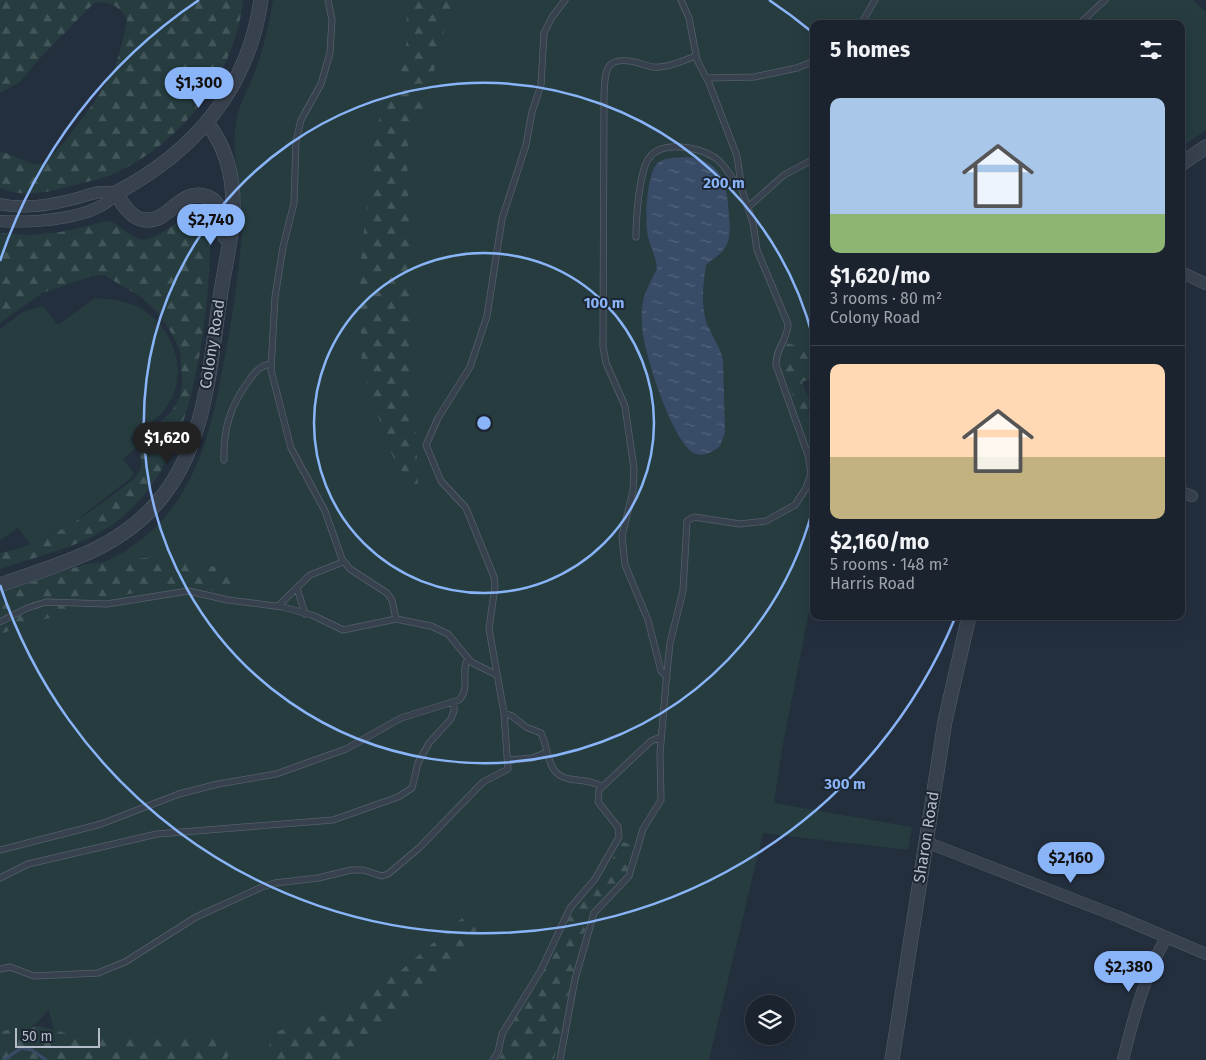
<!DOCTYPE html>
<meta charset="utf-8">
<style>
:root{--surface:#1b232e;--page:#282f3a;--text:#f1f3f6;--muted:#a0a4aa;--line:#39404a;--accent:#8ab4f8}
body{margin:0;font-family:"Fira Sans",sans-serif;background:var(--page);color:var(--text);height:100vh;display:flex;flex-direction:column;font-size:19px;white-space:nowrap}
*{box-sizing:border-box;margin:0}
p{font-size:16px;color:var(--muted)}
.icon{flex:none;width:28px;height:28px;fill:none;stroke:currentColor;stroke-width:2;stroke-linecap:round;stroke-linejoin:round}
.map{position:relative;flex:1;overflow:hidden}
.details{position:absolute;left:810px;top:20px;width:375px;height:600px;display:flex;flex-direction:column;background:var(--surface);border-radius:10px;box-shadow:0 5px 20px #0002,0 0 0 1px var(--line)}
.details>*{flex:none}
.tools{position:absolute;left:745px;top:995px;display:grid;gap:10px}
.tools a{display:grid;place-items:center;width:50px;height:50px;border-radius:50%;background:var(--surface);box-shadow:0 5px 20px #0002,0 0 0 1px var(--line);font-size:25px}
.scale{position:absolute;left:15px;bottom:12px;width:85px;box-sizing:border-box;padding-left:5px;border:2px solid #b4bcc9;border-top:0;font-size:14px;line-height:18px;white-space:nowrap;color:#b4bcc9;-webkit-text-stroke:4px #1d2633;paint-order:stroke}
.price{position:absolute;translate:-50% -42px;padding:0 11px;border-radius:18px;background:var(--accent);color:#111;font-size:16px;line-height:32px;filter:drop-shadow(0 1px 2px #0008)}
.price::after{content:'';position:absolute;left:50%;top:30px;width:15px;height:11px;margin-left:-8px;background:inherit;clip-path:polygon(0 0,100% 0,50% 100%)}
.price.active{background:#222;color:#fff}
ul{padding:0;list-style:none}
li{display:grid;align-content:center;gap:10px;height:265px;padding:0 20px}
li+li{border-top:1px solid var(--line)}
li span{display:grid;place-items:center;height:155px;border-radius:10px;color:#555}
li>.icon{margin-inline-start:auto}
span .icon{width:90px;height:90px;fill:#fffc;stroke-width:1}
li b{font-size:21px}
h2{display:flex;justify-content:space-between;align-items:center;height:60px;padding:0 20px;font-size:21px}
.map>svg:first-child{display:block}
</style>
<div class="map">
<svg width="1206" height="1060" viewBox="0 0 1206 1060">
<defs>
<pattern id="forest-firs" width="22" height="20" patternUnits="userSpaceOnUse" patternTransform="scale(1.25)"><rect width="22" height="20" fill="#263c3f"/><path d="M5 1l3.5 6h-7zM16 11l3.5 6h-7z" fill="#435659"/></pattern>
<pattern id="water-ripples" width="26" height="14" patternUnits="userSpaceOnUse" patternTransform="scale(1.25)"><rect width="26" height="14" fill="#394c67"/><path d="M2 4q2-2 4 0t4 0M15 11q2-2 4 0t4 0" fill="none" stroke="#53647b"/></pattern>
</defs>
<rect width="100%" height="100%" fill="#242f3e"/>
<path fill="#263c3f" d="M 273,0 L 1193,0 L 1206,12 L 1206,130 L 1181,147 L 1181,24 L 814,24 L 814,378 L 801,382 L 814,433 L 814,586 L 782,749 L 774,803 L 912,827 L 908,850 L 763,833 L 709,1060 L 102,1060 L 87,1039 L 54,1031 L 49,1010 L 37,1023 L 0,1046 L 0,600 C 48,584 101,571 142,539 C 199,494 213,422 225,355 C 233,314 239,272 242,231 C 244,195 230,158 236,122 C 239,103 249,87 256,69 C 264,47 269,24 273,0 Z
M 95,298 C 110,299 122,300 136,306 C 171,322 190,369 169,403 C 161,418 143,428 130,439 L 136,448 L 123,459 L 134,473 L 131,478 L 70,525 L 31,545 L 18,528 L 0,540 L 0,329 L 23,312 L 43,306 L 58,325 Z"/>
<path fill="url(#forest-firs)" d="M 0,0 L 243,0 C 235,76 180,145 111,175 C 101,179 89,181 78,184 C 53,191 25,199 0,188 L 0,152 C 14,153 25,165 40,164 C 54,163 108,84 114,69 C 120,53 124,37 127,20 C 121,7 109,0 94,3 L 39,59 L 20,82 L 0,93 Z
M 407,0 L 458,0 L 447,18 L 427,100 L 407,148 L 413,371 L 419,502 L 390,451 L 362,368 L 359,278 L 373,147 L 380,117 L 395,90 L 406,55 Z
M 195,212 L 205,215 C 214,230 208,289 206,309 C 196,391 178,488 99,533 C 71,549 32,558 0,569 L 0,553 C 53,542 92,511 134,479 C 149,463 135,456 141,440 L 172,411 L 181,394 L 182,381 L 180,351 L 172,334 L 160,315 L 141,297 L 104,275 L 92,276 L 42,293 L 0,323 L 0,233 L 29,235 L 61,232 L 108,221 C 120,224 127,235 139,239 C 155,244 179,217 195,212 Z
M 786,343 L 803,347 L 814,345 L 814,378 L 802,382 L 811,404 L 800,418 L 781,357 L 782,347 Z
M 154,557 L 194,562 L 234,571 L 238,592 L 166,587 L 118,596 L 75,596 L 67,612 L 0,634 L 0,593 L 85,564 Z
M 622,842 L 634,845 L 629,867 L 621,882 L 603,896 L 581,938 L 554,1060 L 498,1060 L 502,1054 L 509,1029 L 551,958 L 567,921 L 612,860 Z
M 473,909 L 490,930 L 445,968 L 362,1051 L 343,1060 L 269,1060 L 270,1034 L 344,1008 L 399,972 Z
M 39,1026 L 87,1039 L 238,1034 L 226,1060 L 0,1060 L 0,1031 Z"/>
<path fill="url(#water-ripples)" d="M 686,157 C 722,160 727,183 729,215 C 730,225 731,237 726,246 C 722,254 713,259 706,265 C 703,284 700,310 709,328 C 714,340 721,348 723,361 L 725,432 L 720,446 C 714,451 704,457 696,454 C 673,446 643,350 642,326 C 641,312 642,298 649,285 C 651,279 655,274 657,268 C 656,255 648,243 647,230 C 645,217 647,169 659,162 C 666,157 677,158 686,157 Z"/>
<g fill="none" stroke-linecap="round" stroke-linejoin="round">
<path stroke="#394c67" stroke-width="3" d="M 4,1060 L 21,1048 L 32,1050 L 46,1060"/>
<g stroke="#565f6c" stroke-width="7">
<path id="service" d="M 328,0 L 332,20 L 330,53 L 321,84 L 301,120 L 296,141 L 294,203 L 283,247 L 275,297 L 271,370 L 291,448 L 325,511 L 342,559 L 350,569 L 387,593 L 392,600 L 396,619
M 861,24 L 875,0
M 1079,24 L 1105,0
M 707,78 L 754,77 L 797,68 L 814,61
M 748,207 L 784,175 L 814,159
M 636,237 C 636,220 639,171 649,158 C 662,140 698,147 714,157 C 727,165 733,183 741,188
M 224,460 C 223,428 231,404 250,379 C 256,371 261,365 271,364
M 297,588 L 305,614
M 278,606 L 310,575 L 343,562
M 0,622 L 27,608 L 46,602 L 107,604 L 188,591 L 228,600 L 283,607 L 312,615 L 343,630 L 396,619 L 431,626 L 448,634 L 471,662 L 497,675
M 667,677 L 661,671 L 648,620 L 625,565 L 622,536 L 633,491 L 634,469 L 625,406 L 606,363 L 603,347 L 604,99 C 605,70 604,54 639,63 C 645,65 652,68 658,67 C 671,67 684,60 696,56
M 504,713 L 512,716 L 526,727 L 541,733 C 547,745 547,760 554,770 C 565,785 588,776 602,787
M 509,760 L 533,758 L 547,752
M 0,850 L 101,824 L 179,794 L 218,784 L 276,774 L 346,749 L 401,718 L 459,700 C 471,688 460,670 468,659
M 0,878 L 28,864 L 157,834 L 333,820 L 398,797 L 412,788 L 418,763 L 429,743 L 451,719 L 454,711 L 454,702
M 0,969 L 10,967 L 34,976 L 98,973 L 125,962 L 196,917 L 262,887 L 275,883 L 318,878 L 351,870 L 363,870 L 382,876 L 388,874 L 419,848 L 483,782 L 508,769 L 504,713 L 489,629 L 495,586 L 494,577 L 466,508 L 441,481 L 426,445 L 438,418 L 470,367 L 487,316 L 502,219 L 526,145 L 532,112 L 541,85 L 544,33 L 552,17 L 565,0
M 493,1060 L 498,1052 L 502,1034 L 541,970 L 570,908 L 595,879 L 619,837 L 618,827 L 598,802 L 599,790 L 651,741 L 661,737
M 560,1060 L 575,979 L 594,913 L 629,876 L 643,829 L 661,800 L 660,753 L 666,683 L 670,643 L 683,591 L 687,521 L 694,517 L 740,524 L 766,521 L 795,505 L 806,488 L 811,474 L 808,455 L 776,365 C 775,350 788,339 788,324 L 757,250 L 753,223 L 742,190 L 737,156 L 709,83 L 697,60 L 689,18 L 681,0"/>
</g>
<g stroke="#565f6c" stroke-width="12">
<path id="minor" d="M 0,204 C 24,210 51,205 74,199 C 89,195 102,189 116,193 C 97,220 31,223 0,221
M 1181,272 L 1206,284
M 1181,492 L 1192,496
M 926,842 L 1119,917 L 1206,954
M 1123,1060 C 1133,1019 1145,974 1166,938"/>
</g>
<g stroke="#565f6c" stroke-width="15">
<path id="tertiary" d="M 1181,164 L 1206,147
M 225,237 C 223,223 223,203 208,197 C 181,186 170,222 146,220 C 133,220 122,204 116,193 C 194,152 248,89 261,0
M 0,585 C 56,565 115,551 156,504 C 206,448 209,369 220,298 C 224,269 232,240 233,212 C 234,180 227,148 207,123
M 892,1060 L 945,721 L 969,616"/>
</g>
<use href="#service" stroke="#38414e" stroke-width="5.5"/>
<use href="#minor" stroke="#38414e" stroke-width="11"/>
<use href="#tertiary" stroke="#38414e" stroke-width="14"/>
</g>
<g fill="none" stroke="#8ab4f8" stroke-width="2.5">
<circle cx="484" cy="423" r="170"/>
<path d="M813 508A340 340 0 1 1 813 338"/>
<path d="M955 618A510 510 0 0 1 0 585M0 261A510 510 0 0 1 199 0M769 0A510 510 0 0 1 812 32"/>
</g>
<g text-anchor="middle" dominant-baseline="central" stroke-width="4" stroke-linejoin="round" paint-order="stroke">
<g font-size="16" fill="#b4bcc9" stroke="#1d2633">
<text transform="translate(212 344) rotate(-81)">Colony Road</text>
<text transform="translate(926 837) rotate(-81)">Sharon Road</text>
</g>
</g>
<circle cx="484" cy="423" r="8" fill="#8ab4f8" stroke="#1d2633" stroke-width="2.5"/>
<g font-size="15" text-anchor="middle" font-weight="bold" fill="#8ab4f8" stroke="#1d2633" stroke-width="4" stroke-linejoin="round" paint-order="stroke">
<text x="724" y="188">200 m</text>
<text x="604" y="308">100 m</text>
<text x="845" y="789">300 m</text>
</g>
</svg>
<div class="tools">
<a><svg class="icon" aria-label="layers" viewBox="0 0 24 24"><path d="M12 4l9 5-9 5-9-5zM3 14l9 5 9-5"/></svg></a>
</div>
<div class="scale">50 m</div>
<b class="price" style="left:199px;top:109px">$1,300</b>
<b class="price" style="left:211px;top:246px">$2,740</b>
<b class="price active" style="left:167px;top:464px">$1,620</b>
<b class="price" style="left:1071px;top:884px">$2,160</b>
<b class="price" style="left:1129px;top:993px">$2,380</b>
<section class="details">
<h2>5 homes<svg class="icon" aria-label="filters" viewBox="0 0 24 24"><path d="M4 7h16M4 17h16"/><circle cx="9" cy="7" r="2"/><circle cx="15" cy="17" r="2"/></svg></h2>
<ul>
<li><span style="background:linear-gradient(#a9c7e8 75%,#8fb573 0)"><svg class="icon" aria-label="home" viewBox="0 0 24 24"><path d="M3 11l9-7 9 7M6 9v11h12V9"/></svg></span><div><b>$1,620/mo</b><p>3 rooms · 80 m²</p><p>Colony Road</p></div></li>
<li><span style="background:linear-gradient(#ffd9b3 60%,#c2b280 0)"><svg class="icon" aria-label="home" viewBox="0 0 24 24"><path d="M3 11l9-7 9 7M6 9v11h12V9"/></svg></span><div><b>$2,160/mo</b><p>5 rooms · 148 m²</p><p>Harris Road</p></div></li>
</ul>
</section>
</div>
